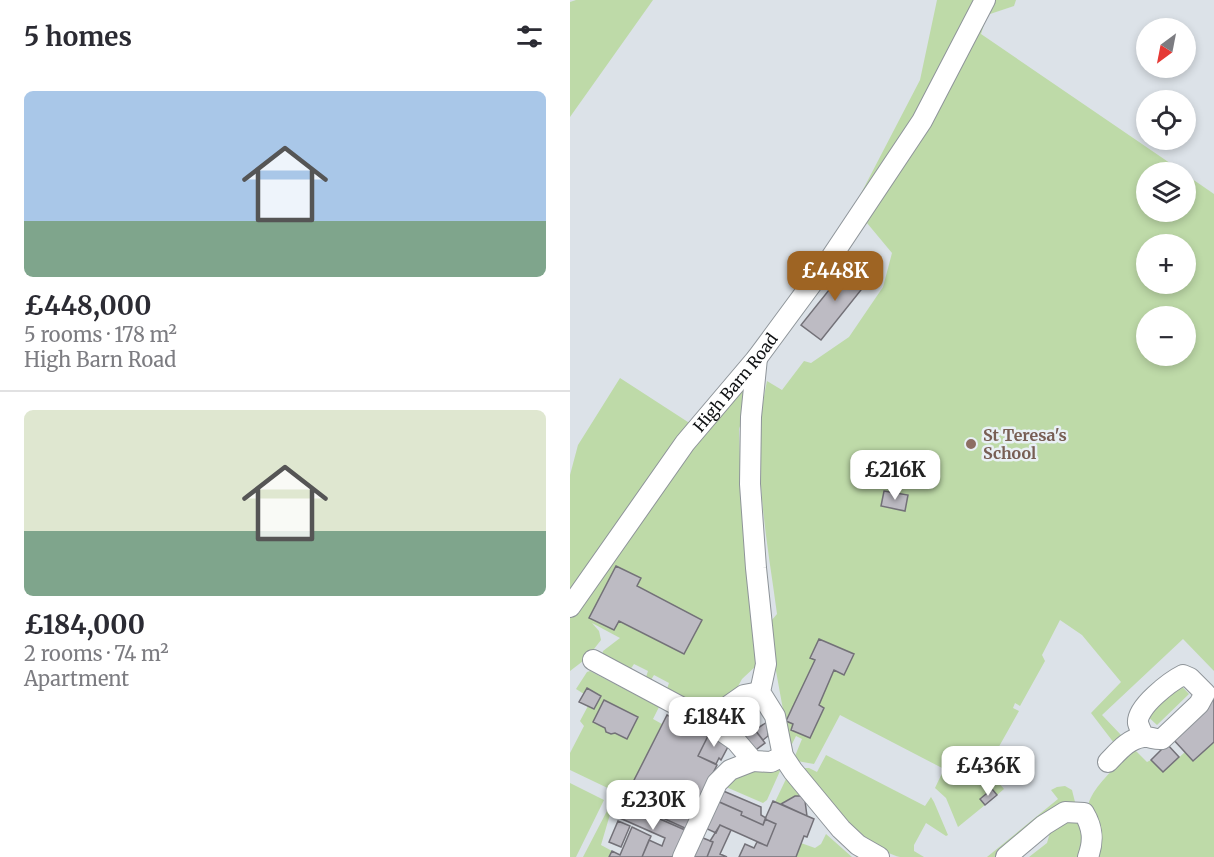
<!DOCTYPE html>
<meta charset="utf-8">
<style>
:root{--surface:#fff;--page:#f2f2f3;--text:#2b2b33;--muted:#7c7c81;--line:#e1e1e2;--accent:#9e6423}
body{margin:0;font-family:Merriweather,serif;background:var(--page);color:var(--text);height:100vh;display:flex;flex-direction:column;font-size:22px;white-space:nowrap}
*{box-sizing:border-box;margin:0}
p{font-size:20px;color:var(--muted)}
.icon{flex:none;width:33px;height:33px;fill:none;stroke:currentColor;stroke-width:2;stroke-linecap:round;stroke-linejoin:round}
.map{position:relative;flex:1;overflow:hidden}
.drawer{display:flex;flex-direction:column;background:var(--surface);width:570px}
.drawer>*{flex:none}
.needle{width:39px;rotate:212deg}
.buttons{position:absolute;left:566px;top:18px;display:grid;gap:12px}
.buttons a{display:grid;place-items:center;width:60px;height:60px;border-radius:50%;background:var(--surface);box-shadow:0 3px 9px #0003;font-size:30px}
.price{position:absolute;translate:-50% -51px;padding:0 14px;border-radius:12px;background:#fff;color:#222;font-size:20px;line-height:39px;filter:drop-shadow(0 2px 3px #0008)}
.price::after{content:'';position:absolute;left:50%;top:36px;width:18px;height:14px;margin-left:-9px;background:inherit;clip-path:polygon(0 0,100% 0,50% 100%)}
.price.on{background:var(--accent);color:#fff}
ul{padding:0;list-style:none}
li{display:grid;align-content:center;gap:12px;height:318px;padding:0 24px}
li+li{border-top:2px solid var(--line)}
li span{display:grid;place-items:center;height:186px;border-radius:9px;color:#555}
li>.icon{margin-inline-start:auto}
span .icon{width:108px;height:108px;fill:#fffc;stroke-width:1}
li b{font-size:26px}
h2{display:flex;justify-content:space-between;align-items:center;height:72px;padding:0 24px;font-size:26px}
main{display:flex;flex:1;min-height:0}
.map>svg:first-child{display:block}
</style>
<main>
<section class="drawer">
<h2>5 homes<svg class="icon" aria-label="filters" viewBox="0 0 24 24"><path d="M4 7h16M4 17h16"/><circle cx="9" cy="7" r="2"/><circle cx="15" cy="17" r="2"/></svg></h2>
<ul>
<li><span style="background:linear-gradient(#a9c7e8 70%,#7fa58c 0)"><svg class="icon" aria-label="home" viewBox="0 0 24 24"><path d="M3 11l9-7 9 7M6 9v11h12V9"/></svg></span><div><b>£448,000</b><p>5 rooms · 178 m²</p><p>High Barn Road</p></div></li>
<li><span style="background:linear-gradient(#dfe7d0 65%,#7fa58c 0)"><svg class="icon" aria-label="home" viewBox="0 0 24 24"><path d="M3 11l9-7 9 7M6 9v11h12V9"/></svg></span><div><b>£184,000</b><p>2 rooms · 74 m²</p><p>Apartment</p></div></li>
</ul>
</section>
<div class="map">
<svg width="644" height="857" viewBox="0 0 644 857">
<rect width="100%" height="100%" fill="#dce2e8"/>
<path fill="#bedaa8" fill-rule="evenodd" d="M 6,0 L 83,0 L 0,117 L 0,2 Z
M 367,0 L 446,0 L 444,6 L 417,15 L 411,34 L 613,172 L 576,172 L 576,212 L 615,212 L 615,174 L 644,194 L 644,671 L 613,639 L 532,715 L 551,735 L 544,743 L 521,713 L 551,682 L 512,635 L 490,620 L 472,655 L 475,661 L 450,706 L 445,703 L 443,708 L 449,711 L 422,759 L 431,769 L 423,776 L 434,789 L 427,795 L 410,799 L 415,805 L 388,827 L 376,798 L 365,788 L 374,769 L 270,715 L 244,764 L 227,761 L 225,756 L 232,739 L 226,736 L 220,748 L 206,671 L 201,621 L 207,614 C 197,538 180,458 197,381 L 212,390 L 234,361 L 241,363 L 279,337 L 313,287 L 322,253 L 297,223 L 286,238 L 272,230 L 350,80 ZM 576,244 L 615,244 L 615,284 L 576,284 ZM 576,316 L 615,316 L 615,356 L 576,356 Z
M 50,378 L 121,424 L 0,597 L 0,475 L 8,445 Z
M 173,380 L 178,402 L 169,429 L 171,492 L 187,665 L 172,679 L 166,690 L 141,710 L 127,709 L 97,689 L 99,683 L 84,675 L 81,680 L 76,677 L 78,671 L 64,664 L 60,670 L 32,656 L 33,651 L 50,638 L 22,623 L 29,631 L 31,640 L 17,658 L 0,671 L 0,616 Z
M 20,671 L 89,707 L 83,719 L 92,724 L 58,792 L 63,795 L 60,802 L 44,797 L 46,792 L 0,770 L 0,753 L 14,726 L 10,721 L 18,706 L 9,702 L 14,694 L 6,689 L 17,672 Z
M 607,681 L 619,694 L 587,725 L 574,713 Z
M 644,742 L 644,857 L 527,857 C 525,846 516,816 518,806 C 521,788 551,761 565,750 L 577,762 L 581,760 L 593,772 L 615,752 L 624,761 Z
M 256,755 L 355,806 L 361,797 L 364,802 L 378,835 L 376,836 L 356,823 L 344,845 L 344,851 L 354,857 C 346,857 337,857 330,857 C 298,850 252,793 229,768 L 239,768 L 247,772 Z
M 206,766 L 210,771 L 197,800 L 193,803 L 156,787 C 169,772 187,770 206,766 Z
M 216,779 L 231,796 L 225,796 L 211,804 L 205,802 Z
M 0,783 L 34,800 L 6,857 L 0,857 Z
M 495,786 L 502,790 L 505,802 L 491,805 L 427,857 L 417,857 L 488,799 L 481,790 L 487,787 Z
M 39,807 L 41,811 L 31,845 L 42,851 L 39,857 L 13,857 Z
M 494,820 L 506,821 L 513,827 L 511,857 L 459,857 L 477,843 L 481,829 Z
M 256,834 L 282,857 L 226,857 L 231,843 L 245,848 L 251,844 Z"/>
<path fill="#bdbbc3" stroke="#737178" stroke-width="1.5" d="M 279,265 L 299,280 L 251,340 L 231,325 Z
M 314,491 L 338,495 L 335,511 L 311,506 Z
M 46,566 L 71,578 L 67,586 L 132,620 L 114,654 L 49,621 L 44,630 L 19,618 Z
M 249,639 L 284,654 L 274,675 L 264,670 L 249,705 L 254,708 L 240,738 L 221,730 L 223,724 L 216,721 L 245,660 L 240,658 Z
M 17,688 L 31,696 L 24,709 L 9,702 Z
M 644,699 L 644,742 L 623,761 L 602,738 Z
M 34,700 L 68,717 L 57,739 L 45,733 L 41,734 L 36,732 L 35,728 L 23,722 Z
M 97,715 L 138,736 L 128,756 L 147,765 L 128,803 L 108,793 L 98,813 L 58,792 Z
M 179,722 L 195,743 L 183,752 L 167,731 Z
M 197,722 L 198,736 L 193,740 L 185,730 Z
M 143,732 L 161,741 L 151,760 L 149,758 L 146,764 L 128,756 L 138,736 L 140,737 Z
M 597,744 L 609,757 L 593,772 L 581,760 Z
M 422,789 L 427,795 L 415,805 L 410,799 Z
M 151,790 L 191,807 L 191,815 L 196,818 L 193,825 L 171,815 L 172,812 L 147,801 Z
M 225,796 L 231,796 L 235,801 L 237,816 L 211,804 Z
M 118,798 L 126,802 L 123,809 L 126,811 L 117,829 L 84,814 L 87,807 L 98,813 L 105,800 L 114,805 Z
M 145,800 L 172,812 L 171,815 L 193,825 L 195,819 L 206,824 L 197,846 L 150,825 L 146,833 L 133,827 Z
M 49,801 L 115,830 L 103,857 L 72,857 L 79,840 L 92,846 L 95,838 L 43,815 Z
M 203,801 L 244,819 L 237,837 L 234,836 L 226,857 L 169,857 L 175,844 L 184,848 L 187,842 L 197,846 L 206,824 L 195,819 Z
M 48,821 L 60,826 L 51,847 L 39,842 Z
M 150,825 L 161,830 L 150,854 L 157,857 L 137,857 L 143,842 L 140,841 Z
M 62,827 L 81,836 L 72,857 L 39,857 L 42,851 L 50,855 Z
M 128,836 L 143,842 L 137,857 L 119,857 Z"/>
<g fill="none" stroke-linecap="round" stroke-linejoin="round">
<g stroke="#8e9499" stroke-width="22">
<g id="minor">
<path d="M 187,358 L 181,417 L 180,484 L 186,568 L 196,664 L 190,692 L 205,716 L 213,756 L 223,771 L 271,829 L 288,845 L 309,857"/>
<path id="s1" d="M 0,607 L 115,443 L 187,358 L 260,259 L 352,121 L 415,0"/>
<path d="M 23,660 L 137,721 L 174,695 L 190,692"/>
<path d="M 137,721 L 166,741 L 183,761 L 201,762 L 213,756"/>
<path d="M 538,762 C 548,752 558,739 573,737 C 579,736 585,740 592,739 L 629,704 L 635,693 L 620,678 L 613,675 C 601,681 566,707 568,723 C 569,727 572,733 574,737"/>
<path d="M 113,857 L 147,783 L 160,770 L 183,761"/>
<path d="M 436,857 L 474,825 L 495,812 L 514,813 C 523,828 524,841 518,857"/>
</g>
</g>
<use href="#minor" stroke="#fff" stroke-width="20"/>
</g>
<circle fill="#8d6e63" stroke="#e9f0f5" stroke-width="2" cx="401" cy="444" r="6"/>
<g text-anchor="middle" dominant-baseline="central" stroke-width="5" stroke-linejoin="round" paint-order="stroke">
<g font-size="16" fill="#0f1113" stroke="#e9f0f5">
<text stroke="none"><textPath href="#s1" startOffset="279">High Barn Road</textPath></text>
</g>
<g font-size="16" font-weight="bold" fill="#785e54" stroke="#e9f0f5" text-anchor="start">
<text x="413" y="435">St Teresa's<tspan x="413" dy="18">School</tspan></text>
</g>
</g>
</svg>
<div class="buttons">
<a><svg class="needle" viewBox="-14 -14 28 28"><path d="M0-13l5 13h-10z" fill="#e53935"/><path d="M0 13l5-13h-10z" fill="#7c7c81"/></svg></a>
<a><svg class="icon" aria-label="locate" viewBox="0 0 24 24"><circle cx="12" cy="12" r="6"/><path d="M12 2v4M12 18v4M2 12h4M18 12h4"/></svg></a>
<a><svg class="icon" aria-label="layers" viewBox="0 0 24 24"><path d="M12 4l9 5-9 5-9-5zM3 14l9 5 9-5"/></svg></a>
<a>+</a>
<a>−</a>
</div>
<b class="price on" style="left:265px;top:302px">£448K</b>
<b class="price" style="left:325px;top:501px">£216K</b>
<b class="price" style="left:144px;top:748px">£184K</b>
<b class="price" style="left:418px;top:797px">£436K</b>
<b class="price" style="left:83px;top:831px">£230K</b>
</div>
</main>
